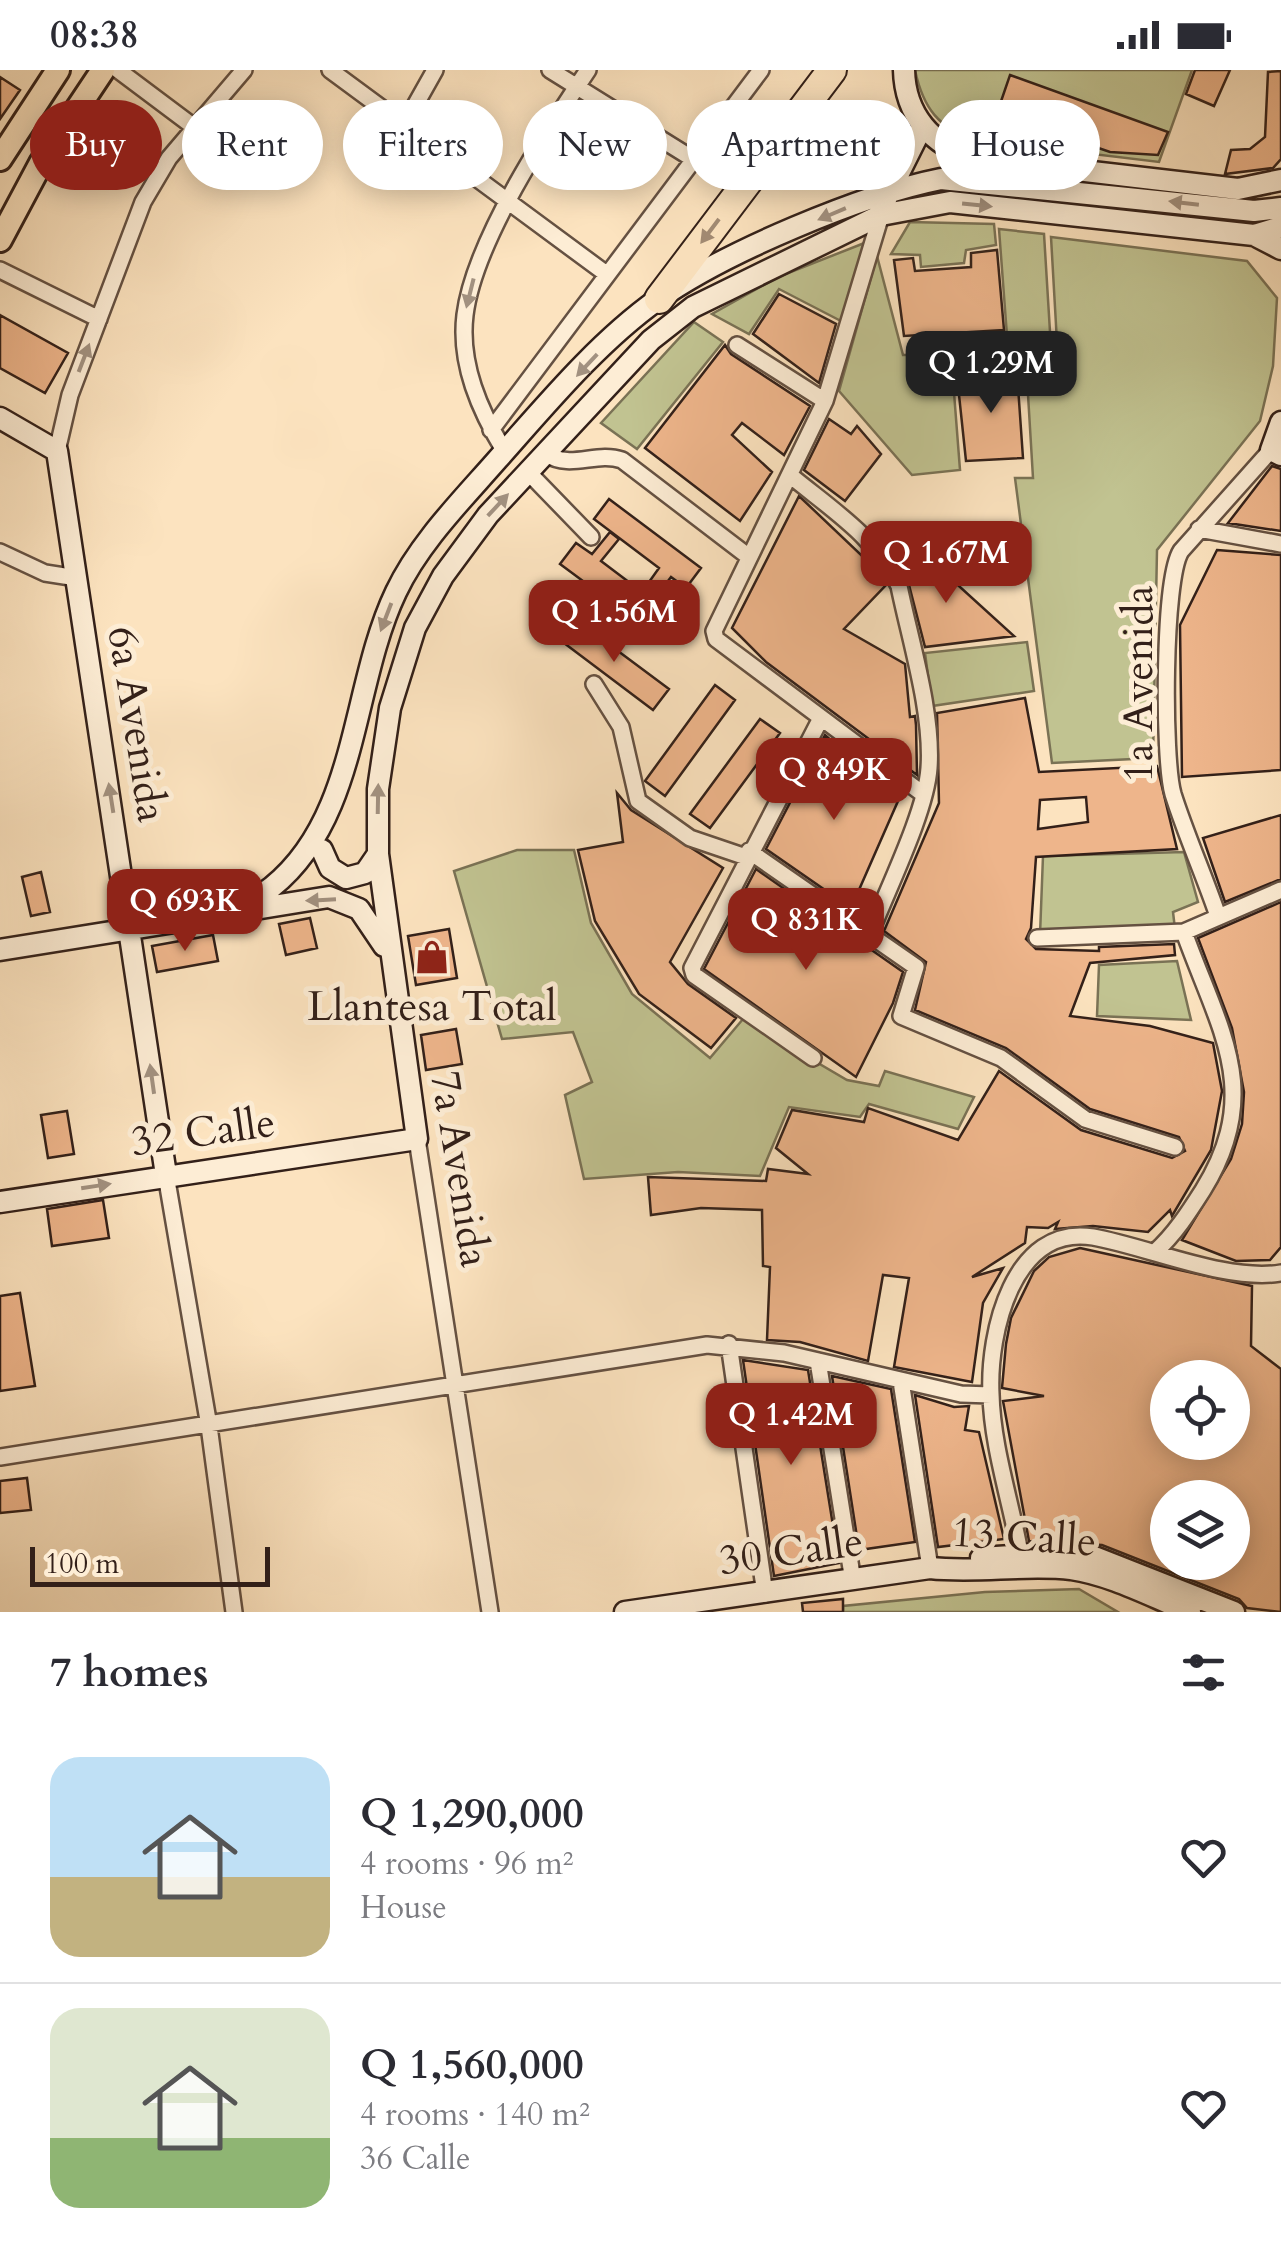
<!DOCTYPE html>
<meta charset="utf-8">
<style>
:root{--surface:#fff;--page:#f7f7f7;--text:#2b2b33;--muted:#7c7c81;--line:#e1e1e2;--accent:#8f2418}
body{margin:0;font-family:Cardo,serif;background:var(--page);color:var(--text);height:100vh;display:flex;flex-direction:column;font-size:38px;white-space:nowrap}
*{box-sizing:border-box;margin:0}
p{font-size:32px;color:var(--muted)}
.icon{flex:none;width:55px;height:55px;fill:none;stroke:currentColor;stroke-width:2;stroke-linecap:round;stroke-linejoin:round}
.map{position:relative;height:1542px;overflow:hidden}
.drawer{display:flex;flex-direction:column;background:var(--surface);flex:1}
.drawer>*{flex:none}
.hud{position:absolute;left:30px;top:30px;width:1222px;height:90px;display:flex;gap:20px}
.buttons{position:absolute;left:1150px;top:1290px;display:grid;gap:20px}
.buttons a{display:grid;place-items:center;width:100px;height:100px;border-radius:50%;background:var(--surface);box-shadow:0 5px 25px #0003;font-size:50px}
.scale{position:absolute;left:30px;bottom:25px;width:240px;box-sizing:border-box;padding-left:10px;border:5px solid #332019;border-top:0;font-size:28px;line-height:35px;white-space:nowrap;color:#332019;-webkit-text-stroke:8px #fdedd5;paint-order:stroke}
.price{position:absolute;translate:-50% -85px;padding:0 22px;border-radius:20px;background:var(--accent);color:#fff;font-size:32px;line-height:65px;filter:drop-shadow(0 2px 5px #0008)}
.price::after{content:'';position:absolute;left:50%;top:60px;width:30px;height:22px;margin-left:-15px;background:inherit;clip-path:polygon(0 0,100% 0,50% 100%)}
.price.on{background:#222;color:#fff}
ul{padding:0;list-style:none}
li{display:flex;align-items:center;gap:30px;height:250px;padding:0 50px}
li+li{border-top:2px solid var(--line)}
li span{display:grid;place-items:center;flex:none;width:280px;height:200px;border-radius:30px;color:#555}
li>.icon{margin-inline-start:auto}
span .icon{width:120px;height:120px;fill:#fffc;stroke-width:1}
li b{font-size:42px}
h2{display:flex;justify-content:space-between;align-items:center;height:120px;padding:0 50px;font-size:42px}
.pill{padding:0 35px;border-radius:45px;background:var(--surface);box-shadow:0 5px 25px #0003;font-size:35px;line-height:90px}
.pill.on{background:var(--accent);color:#fff}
.status{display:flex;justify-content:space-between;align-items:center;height:70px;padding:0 50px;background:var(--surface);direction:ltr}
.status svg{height:28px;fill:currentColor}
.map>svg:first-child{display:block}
</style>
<div class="status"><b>08:38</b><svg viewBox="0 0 49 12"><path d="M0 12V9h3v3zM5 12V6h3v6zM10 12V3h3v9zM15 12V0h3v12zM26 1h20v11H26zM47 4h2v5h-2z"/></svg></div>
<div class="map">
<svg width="1281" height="1542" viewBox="0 0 1281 1542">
<rect width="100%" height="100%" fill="#fce3bf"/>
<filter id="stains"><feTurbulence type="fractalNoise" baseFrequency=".002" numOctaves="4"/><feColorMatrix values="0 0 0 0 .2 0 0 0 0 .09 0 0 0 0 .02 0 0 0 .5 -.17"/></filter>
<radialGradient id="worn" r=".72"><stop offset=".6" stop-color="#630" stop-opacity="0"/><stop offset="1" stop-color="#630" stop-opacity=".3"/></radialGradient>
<path fill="#c1c391" stroke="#7a7255" stroke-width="2.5" d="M 915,0 L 1192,0 L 1159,92 L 976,70 C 939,59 923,38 915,0 Z
M 910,152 L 994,154 L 996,175 L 966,180 L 964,193 L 921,197 L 920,185 L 891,184 Z
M 999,159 L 1044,164 L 1051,278 L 1008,279 Z
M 1051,167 L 1247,191 L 1277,228 L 1273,296 L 1260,351 L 1157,480 L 1153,688 L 1052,693 L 1015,408 L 1033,408 L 1026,291 L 1058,290 Z
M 867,172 L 841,251 L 779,219 L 749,264 L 712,244 L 778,207 Z
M 877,186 L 903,285 L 951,284 L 960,400 L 912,405 L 839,321 Z
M 694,252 L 723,272 L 637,379 L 601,353 Z
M 1027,572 L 1034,621 L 932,636 L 925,583 Z
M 517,780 L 574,780 L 591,853 L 632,924 L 710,988 L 743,949 L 847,1010 L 879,1016 L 885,1001 L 974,1027 L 958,1059 L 869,1034 L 860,1047 L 789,1037 L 760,1106 L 678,1102 L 584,1109 L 565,1025 L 592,1012 L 573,962 L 502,969 L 454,801 Z
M 1184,782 L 1198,832 L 1173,842 L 1175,859 L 1040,865 L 1043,786 Z
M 1177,891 L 1191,950 L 1097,946 L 1099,895 Z
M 1079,1519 L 1118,1542 L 843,1542 L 843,1536 L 985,1522 Z"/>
<path fill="#eeb58b" stroke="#332019" stroke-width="2.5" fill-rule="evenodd" d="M 1195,0 L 1230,0 L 1214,36 L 1186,24 Z
M 1281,1 L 1281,89 L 1273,98 L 1225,104 L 1231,80 L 1250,79 L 1265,67 L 1268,2 Z
M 1010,5 L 1168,62 L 1158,85 L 1110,82 L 997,43 Z
M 0,7 L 20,20 L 0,49 Z
M 997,180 L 1004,260 L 904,266 L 894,190 L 913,188 L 915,201 L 971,197 L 971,183 Z
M 779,224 L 836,254 L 819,313 L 753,264 Z
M 0,245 L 68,283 L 45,323 L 0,298 Z
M 725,275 L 731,284 L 810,336 L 784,385 L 742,353 L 732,365 L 772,402 L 740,451 L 645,378 Z
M 1017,302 L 1023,388 L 966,391 L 957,306 Z
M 829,349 L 851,364 L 857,356 L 881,384 L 845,431 L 804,400 Z
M 1272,396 L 1281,399 L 1281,461 L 1228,453 Z
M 799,426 L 878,501 L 886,515 L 844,559 L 905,594 L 910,647 L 915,646 L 916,655 L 917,705 L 766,592 L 732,558 Z
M 609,429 L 701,498 L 686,518 L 671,507 L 653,531 L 668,542 L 653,563 L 560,494 L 576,473 L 592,484 L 610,462 L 619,469 L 601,491 L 642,522 L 659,498 L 594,449 Z
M 916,477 L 1014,566 L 925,577 L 900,480 Z
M 1217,480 L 1281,485 L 1281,700 L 1182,707 L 1180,555 Z
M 575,549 L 669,619 L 653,640 L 560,570 Z
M 715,615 L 735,630 L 665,726 L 645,711 Z
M 1025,628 L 1039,702 L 1157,696 L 1177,779 L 1036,787 L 1031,858 L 1026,869 L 1036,879 L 1099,881 L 1099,877 L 1174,874 L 1175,885 L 1090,893 L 1070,946 L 1150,956 L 1213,973 L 1222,1021 L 1211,1080 L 1172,1146 L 1170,1140 L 1148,1162 L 1093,1156 L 1055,1159 L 1058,1152 L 1048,1158 L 1027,1157 L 1025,1173 L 972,1207 L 1003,1198 L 983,1233 L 972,1312 L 894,1297 L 909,1208 L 883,1205 L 868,1291 L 800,1272 L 767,1270 L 770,1197 L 763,1196 L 762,1140 L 701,1138 L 651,1145 L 648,1107 L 766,1111 L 768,1099 L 808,1104 L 776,1078 L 792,1040 L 864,1052 L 868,1038 L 958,1070 L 999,1001 L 1081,1060 L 1172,1088 L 1185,1081 L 1179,1067 L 1090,1039 L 1006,978 L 915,940 L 926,892 L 884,861 L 939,733 L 937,643 ZM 1086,727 L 1088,752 L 1038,759 L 1040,730 Z
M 760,649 L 780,663 L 710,758 L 690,744 Z
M 825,665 L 898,731 L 851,838 L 766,779 Z
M 617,723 L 631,740 L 723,798 L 670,892 L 688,914 L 736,948 L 711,978 L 639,924 L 595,851 L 578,780 L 623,772 Z
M 1281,745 L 1281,809 L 1225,832 L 1203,768 Z
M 756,799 L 903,902 L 893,933 L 856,1007 L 704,899 Z
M 41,802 L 50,842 L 31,846 L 22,807 Z
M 1281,832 L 1281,1177 L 1270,1190 L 1236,1191 L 1182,1170 L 1231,1089 L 1242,1054 L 1244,1022 L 1232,958 L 1198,868 Z
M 310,848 L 317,878 L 286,885 L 279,854 Z
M 449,859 L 457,908 L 416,915 L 408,866 Z
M 213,865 L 218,891 L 157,902 L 152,876 Z
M 456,959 L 462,994 L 426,1000 L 421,965 Z
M 67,1041 L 74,1084 L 48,1088 L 41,1045 Z
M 103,1130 L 109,1168 L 52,1176 L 47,1139 Z
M 1080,1178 L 1252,1216 L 1251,1276 L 1281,1299 L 1281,1542 L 1247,1538 L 1239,1529 L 1102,1475 L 1029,1471 L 1003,1331 L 1044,1326 L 1002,1318 L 1006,1274 L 1011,1248 L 1034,1201 L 1049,1187 ZM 1168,1308 L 1232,1308 L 1232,1372 L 1168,1372 ZM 1168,1428 L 1232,1428 L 1232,1492 L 1168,1492 Z
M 20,1223 L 35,1316 L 0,1321 L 0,1226 Z
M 743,1290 L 808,1300 L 839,1493 L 774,1506 Z
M 832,1306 L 891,1319 L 915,1472 L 859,1480 Z
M 915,1325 L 954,1337 L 969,1336 L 965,1360 L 979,1362 L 1004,1469 L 938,1477 Z
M 27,1408 L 31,1440 L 0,1443 L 0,1411 Z
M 843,1529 L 843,1542 L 803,1542 L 802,1533 Z"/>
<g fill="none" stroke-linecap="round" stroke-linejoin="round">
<g stroke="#655142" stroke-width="20">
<path id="street" d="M 118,0 L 194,57
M 330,0 L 605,203
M 550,0 L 693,89
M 403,57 L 435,0
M 881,145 L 825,331 L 714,561 L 716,569 L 923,724
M 0,200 L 99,249
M 737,275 L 825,331
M 491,360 L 761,0
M 57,381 L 70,325 L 143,132 L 169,88 L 244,0
M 505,382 C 480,341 459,294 465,245 C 474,172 547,61 588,0
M 546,384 C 571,400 596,381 622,390 L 749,487
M 528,402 L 591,467
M 791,406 C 831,439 877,468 899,516 C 910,570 933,643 929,698 C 926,742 887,820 870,864
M 1199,459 L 1281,474
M 0,482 L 45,503 L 77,508
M 594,614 L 621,657 L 638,731 L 690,768 L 746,787
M 749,781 L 916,897 L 901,946 L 1001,988 L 1085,1049 L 1175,1077
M 1218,846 C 1204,805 1186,765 1173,724 C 1163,689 1163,509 1181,481 L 1271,380
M 1037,868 L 1184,862 L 1281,820
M 813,988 L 694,905 L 692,898 L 820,650
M 417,1069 L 490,1542
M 166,1105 L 209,1356 L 234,1542
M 1155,1182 C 1175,1164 1189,1142 1203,1120 C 1264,1021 1219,960 1184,862
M 729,1274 L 765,1524
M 818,1291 L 853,1511
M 901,1311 L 930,1498
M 0,1387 L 707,1275 L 784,1283 L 961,1324 L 991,1325
M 1020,1483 C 1011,1432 992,1376 991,1324 C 988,1263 1013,1154 1093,1167 C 1149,1177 1226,1212 1281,1203"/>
</g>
<g stroke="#332019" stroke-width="25">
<path id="secondary" d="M 904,0 C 905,45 932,75 973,88 L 1238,119 L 1281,110
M 887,127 L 922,57
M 1254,165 L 1281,179
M 0,348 L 57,381 L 166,1105
M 1281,352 L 1271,380 L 1281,385
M 322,780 L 330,798 L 346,808 L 365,803 L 378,784
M 225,842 C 240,834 259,828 272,817 C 359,747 351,616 396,522 C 419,473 462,430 497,390 C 546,335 597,273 657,230 C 725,182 861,125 941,109 L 1254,141 L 1281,138
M 0,880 L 329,827 L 359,839 L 384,876
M 0,1132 L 417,1069 L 378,784 L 378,719 L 390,638 L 415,558 L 443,506 L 488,445 L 651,270 L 693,237 L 881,145 L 950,132 L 1254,165 L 1281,157
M 981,1488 L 1055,1483 L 1097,1488 L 1234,1542
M 625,1542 L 930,1498 C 977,1503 1024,1494 1071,1499 C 1112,1505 1152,1527 1190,1542"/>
</g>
<g stroke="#332019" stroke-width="28">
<path id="primary" d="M 0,89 L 58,0
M 0,170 L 41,93 L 103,0"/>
</g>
<g stroke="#332019" stroke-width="32">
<path id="highway" d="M 659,229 L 832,0"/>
</g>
<use href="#street" stroke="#fdedd5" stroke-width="15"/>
<use href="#secondary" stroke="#fdedd5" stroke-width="20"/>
<use href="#primary" stroke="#fce3bf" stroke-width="22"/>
<use href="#highway" stroke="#fce3bf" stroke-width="28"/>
</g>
<defs><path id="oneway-solid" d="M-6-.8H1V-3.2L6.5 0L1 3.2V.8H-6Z" transform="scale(2.5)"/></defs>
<g fill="#a29180">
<use href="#oneway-solid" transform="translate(1184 133) rotate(-173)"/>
<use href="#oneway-solid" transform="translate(977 135) rotate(6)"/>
<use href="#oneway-solid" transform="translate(832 144) rotate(157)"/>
<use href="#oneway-solid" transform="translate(470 223) rotate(104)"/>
<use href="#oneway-solid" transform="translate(84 288) rotate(-69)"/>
<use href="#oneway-solid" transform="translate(587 295) rotate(133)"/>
<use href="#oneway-solid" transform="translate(498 435) rotate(-47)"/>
<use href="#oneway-solid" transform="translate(386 547) rotate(111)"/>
<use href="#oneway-solid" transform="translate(111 728) rotate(-99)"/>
<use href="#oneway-solid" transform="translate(378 729) rotate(-89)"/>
<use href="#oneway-solid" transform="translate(321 830) rotate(177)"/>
<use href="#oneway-solid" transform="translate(152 1009) rotate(-98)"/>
<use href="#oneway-solid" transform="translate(96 1116) rotate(-9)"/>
</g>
<use fill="#a28b74" href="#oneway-solid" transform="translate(710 161) rotate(127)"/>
<defs>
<g id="shop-bare" transform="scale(2.7)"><path d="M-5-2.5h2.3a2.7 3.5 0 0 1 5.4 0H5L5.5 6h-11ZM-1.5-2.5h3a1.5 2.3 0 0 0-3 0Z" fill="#8f2418" stroke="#fdedd5" stroke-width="2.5" paint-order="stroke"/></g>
</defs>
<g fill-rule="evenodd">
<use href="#shop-bare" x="432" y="887"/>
</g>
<g text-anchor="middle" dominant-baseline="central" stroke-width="10" stroke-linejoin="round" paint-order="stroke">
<g font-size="42" fill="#332019" stroke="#fdedd5">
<text transform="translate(1138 614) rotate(-90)">1a Avenida</text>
<text transform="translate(137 654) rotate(81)">6a Avenida</text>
<text transform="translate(203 1062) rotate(-8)">32 Calle</text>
<text transform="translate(460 1099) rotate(81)">7a Avenida</text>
<text transform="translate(1024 1467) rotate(4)">13 Calle</text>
<text transform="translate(791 1481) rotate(-8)">30 Calle</text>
</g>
<g font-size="42" fill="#332019" stroke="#fdedd5">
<text x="432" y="936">Llantesa Total</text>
</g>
</g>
<rect width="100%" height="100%" filter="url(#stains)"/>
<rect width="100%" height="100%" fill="url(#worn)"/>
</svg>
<div class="buttons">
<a><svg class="icon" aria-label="locate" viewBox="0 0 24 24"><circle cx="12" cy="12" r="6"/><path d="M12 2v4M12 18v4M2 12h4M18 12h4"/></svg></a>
<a><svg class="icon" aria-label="layers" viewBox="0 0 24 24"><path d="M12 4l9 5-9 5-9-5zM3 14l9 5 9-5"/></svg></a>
</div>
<div class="scale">100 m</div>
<b class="price on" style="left:991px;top:346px">Q 1.29M</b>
<b class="price" style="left:946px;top:536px">Q 1.67M</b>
<b class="price" style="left:614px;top:595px">Q 1.56M</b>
<b class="price" style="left:834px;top:753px">Q 849K</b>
<b class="price" style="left:185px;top:884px">Q 693K</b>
<b class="price" style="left:806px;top:903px">Q 831K</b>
<b class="price" style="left:791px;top:1398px">Q 1.42M</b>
<div class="hud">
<a class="pill on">Buy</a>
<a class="pill">Rent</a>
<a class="pill">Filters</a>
<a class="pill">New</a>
<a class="pill">Apartment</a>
<a class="pill">House</a>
</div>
</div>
<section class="drawer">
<h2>7 homes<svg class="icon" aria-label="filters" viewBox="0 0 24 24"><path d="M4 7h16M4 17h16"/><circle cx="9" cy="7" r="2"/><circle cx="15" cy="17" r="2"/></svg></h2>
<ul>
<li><span style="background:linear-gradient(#bfe0f5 60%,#c2b280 0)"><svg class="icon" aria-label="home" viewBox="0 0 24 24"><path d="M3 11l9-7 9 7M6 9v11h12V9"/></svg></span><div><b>Q 1,290,000</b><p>4 rooms · 96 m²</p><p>House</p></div><svg class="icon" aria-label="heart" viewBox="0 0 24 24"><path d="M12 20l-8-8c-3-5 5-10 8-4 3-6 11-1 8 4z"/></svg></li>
<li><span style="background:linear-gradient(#dfe7d0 65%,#8fb573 0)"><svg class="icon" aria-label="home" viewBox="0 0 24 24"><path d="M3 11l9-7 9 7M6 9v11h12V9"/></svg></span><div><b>Q 1,560,000</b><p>4 rooms · 140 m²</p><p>36 Calle</p></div><svg class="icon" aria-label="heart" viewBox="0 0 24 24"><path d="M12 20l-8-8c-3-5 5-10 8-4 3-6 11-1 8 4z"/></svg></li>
</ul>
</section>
